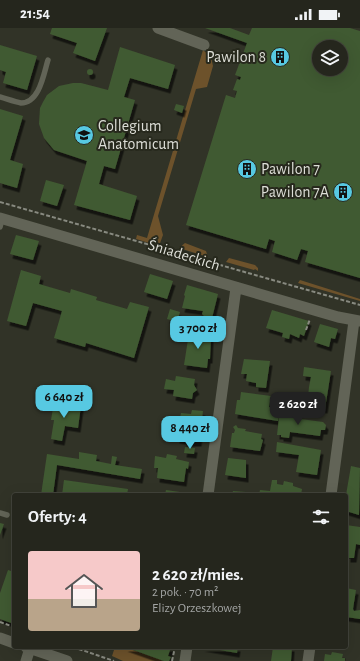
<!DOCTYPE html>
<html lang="pl">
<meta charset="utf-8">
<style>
:root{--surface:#25261d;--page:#2d2e26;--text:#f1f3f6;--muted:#a3a5a4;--line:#42433b;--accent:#57c9e2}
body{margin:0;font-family:"Alegreya Sans",sans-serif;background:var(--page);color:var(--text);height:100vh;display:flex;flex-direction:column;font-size:15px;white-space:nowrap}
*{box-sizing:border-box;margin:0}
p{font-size:13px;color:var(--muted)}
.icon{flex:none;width:22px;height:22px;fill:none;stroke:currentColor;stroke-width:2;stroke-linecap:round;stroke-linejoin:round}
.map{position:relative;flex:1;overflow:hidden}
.drawer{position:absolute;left:12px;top:465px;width:336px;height:156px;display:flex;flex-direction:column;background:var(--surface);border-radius:4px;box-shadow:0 4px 16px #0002,0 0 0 1px var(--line)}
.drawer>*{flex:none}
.fabs{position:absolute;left:312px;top:12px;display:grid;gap:8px}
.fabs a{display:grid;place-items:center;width:36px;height:36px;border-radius:50%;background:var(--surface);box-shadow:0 4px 16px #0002,0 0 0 1px var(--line);font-size:20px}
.price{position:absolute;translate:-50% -34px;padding:0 9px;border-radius:8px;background:var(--accent);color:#111;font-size:13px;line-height:26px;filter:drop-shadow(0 1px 2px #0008)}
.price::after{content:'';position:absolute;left:50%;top:24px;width:12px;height:9px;margin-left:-6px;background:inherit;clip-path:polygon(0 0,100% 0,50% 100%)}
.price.current{background:#222;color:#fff}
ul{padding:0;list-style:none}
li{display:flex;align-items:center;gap:12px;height:100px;padding:0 16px}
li+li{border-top:1px solid var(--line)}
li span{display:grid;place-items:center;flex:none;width:112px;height:80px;border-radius:4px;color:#555}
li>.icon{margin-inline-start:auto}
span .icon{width:48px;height:48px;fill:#fffc;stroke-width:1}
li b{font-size:17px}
h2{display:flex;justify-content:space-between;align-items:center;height:48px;padding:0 16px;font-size:17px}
.status{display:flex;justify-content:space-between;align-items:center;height:28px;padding:0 20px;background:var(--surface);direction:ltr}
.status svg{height:11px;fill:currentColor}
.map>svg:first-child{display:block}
</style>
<div class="status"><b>21:54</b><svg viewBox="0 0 49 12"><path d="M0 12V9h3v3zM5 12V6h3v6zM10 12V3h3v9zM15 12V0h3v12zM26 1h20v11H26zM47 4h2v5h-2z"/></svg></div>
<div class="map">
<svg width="360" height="633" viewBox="0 0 360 633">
<defs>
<filter id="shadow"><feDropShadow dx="2.5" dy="4.5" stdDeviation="0" flood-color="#0009"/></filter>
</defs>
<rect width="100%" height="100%" fill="#313327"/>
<path fill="#6d522b" d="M 203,22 L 211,29 L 213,38 L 207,59 L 196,61 L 158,188 L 163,207 L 159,218 L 136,211 L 137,207 L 147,210 Z
M 185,215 L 206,223 L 208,229 L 179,220 Z
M 229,230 L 255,237 L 258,240 L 258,243 L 255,241 L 254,242 L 226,234 Z
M 300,252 L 360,271 L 360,273 L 298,255 Z
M 115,619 L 124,619 L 164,633 L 123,633 L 112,628 Z"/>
<path fill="#405a32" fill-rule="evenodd" filter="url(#shadow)" d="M 52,0 L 107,0 L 95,33 L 73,25 L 77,15 L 50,6 Z
M 205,0 L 230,0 L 249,7 L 252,0 L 350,0 L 360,3 L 360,250 L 305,234 L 308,223 L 301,221 L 297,232 L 272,224 L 275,213 L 269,211 L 266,221 L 186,197 L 226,67 L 235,70 L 237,63 L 233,62 L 237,51 L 240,52 L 241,49 L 235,47 L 247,15 ZM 319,19 L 341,19 L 341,41 L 319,41 Z
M 0,17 L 37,28 L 27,62 L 3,55 L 6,44 L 0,42 Z
M 120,19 L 175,37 L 168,61 L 130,50 L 124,69 L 135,72 L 115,141 L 104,138 L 99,156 L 137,168 L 130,192 L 74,177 L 87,133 L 54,122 L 44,110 L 39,96 L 40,80 L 43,74 L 47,67 L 59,58 L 73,55 L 81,55 L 108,62 Z
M87 44a3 3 0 1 1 6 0a3 3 0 1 1-6 0Z
M 176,76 L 184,78 L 182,85 L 174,82 Z
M 0,81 L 23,88 L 10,132 L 23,136 L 17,160 L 0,155 Z
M 46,152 L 64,157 L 57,178 L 40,173 Z
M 16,207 L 39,213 L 33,232 L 10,226 Z
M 21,242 L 41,248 L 39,256 L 70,265 L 71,261 L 97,269 L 96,272 L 127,281 L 130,274 L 149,279 L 134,330 L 86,315 L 85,319 L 54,310 L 62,283 L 33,275 L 26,298 L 7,293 Z
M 150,246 L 173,253 L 167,271 L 144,264 Z
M 187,257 L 218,266 L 212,290 L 206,290 L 202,286 L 203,283 L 182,280 L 185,268 L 184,267 Z
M 170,281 L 180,284 L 177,294 L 167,291 Z
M 272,282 L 309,293 L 304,308 L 300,306 L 299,310 L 290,306 L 289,311 L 282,309 L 283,305 L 266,300 Z
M 320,296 L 338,301 L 335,311 L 331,310 L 329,319 L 314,314 Z
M 191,303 L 209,305 L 209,308 L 211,309 L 210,331 L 208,331 L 207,340 L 184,337 L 189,305 L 190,306 Z
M 244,331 L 270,333 L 266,360 L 256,359 L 256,355 L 246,353 L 247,346 L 241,346 Z
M 304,339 L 331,343 L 325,381 L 298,376 L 300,368 L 308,369 L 309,359 L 311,349 L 303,348 Z
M 176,348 L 195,351 L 194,357 L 197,362 L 193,365 L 192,371 L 173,368 L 174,362 L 164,361 L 166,351 L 175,353 Z
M 241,364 L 271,368 L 269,379 L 280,381 L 278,393 L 235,386 L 237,372 L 240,372 Z
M 54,374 L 81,378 L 78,400 L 65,398 L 62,413 L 51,411 L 54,392 L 51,392 Z
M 280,381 L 287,382 L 286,389 L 323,394 L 326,397 L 325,402 L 321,402 L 320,408 L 290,404 L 289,410 L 281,409 L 281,407 L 277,407 Z
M 192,382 L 203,383 L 199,414 L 184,414 L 184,412 L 177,411 L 178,403 L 177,402 L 181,385 L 191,386 Z
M 236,397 L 238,400 L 246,401 L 245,403 L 262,406 L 261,411 L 263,412 L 260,423 L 230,419 L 232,405 L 234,405 L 235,402 L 233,399 Z
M 277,414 L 321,422 L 317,447 L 296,444 L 299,427 L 276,424 Z
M 185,419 L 195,420 L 194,426 L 184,425 Z
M 79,424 L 97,427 L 96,433 L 111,436 L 112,428 L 117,429 L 115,437 L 142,441 L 140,451 L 57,437 L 53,467 L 41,467 L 47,426 L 79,431 Z
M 167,426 L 177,428 L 176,431 L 189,434 L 188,441 L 186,440 L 184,454 L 157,450 L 158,440 L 154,440 L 155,428 L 166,430 Z
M 228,430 L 246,432 L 246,450 L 225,447 Z
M 351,438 L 360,440 L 359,487 L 346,483 L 346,467 Z
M 64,452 L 128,461 L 127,467 L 62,467 Z
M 272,452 L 277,452 L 277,456 L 283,457 L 284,453 L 293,455 L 293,458 L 302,461 L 301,467 L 259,467 L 260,462 L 270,463 Z
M 166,462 L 180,464 L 180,467 L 165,467 Z
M 233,463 L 246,464 L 246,467 L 232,467 Z
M 0,495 L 4,496 L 0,507 Z
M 346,497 L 360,499 L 360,517 L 356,516 L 354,530 L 348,530 L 348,526 L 346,526 Z
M 8,542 L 14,544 L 14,596 L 0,591 L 0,565 Z
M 346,560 L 356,562 L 353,581 L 354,583 L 360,582 L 360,591 L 346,589 Z
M 125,619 L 171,619 L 168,628 L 171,629 L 169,633 L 164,633 Z
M 202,619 L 238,619 L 237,625 Z
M 273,619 L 292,619 L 291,633 L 271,633 Z
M 332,624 L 343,626 L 342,630 L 345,630 L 345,633 L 324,633 L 325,626 L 331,627 Z"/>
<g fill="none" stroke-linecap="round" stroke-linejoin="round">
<path stroke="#888a80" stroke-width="2" stroke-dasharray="4 2" stroke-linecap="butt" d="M 0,174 L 360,277
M 306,302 L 310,291
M 0,594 L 14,599
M 73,619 L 114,633
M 172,633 L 175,619"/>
<path stroke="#626457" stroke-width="5.5" d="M 0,69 C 7,71 15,74 21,75 C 40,75 44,44 48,32
M 0,199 L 2,191
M 0,485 L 7,487"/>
<path stroke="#626457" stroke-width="11" d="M 158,0 L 204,17
M 0,190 L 338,289 L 360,293
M 208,467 L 236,260
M 331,467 L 354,293
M 0,610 L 14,615
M 26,619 L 67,633
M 26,633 L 30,620
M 185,633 L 187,619
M 308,633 L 310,619"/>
</g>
<defs>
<g id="building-disc" transform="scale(1)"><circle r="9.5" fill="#57c9e2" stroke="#27291d"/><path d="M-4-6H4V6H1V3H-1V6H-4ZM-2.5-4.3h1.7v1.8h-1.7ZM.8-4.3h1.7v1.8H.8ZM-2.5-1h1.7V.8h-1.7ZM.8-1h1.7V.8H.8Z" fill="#111"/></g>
<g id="university-disc" transform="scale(1)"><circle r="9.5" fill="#57c9e2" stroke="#27291d"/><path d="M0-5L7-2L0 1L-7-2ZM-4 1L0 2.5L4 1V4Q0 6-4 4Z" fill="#111"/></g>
</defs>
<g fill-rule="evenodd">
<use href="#building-disc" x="280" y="29"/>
<use href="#university-disc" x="84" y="107"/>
<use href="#building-disc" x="247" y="141"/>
<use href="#building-disc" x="343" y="164"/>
</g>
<g text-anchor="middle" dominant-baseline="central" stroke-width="4" stroke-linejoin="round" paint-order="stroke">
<g font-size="16" fill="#ddded7" stroke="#27291d" text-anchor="end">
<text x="266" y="29">Pawilon 8</text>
<text x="98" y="98" text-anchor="start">Collegium<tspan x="98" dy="18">Anatomicum</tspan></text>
<text x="261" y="141" text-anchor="start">Pawilon 7</text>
<text x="329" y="164">Pawilon 7A</text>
</g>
<g font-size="16" fill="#ddded7" stroke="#27291d">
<text transform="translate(184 227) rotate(17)">Śniadeckich</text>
</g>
</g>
</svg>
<div class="fabs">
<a><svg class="icon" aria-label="layers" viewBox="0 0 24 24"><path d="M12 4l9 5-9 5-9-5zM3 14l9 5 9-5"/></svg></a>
</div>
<b class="price" style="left:198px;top:322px">3 700 zł</b>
<b class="price" style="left:64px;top:391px">6 640 zł</b>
<b class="price current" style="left:298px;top:398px">2 620 zł</b>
<b class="price" style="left:190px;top:422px">8 440 zł</b>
<section class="drawer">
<h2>Oferty: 4<svg class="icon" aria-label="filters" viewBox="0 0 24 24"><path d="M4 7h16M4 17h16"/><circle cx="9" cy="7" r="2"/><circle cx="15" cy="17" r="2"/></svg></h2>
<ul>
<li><span style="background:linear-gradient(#f6c9c9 60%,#b9a48a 0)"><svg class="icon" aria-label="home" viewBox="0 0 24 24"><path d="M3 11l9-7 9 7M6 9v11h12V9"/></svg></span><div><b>2 620 zł/mies.</b><p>2 pok. · 70 m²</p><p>Elizy Orzeszkowej</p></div></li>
</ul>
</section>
</div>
